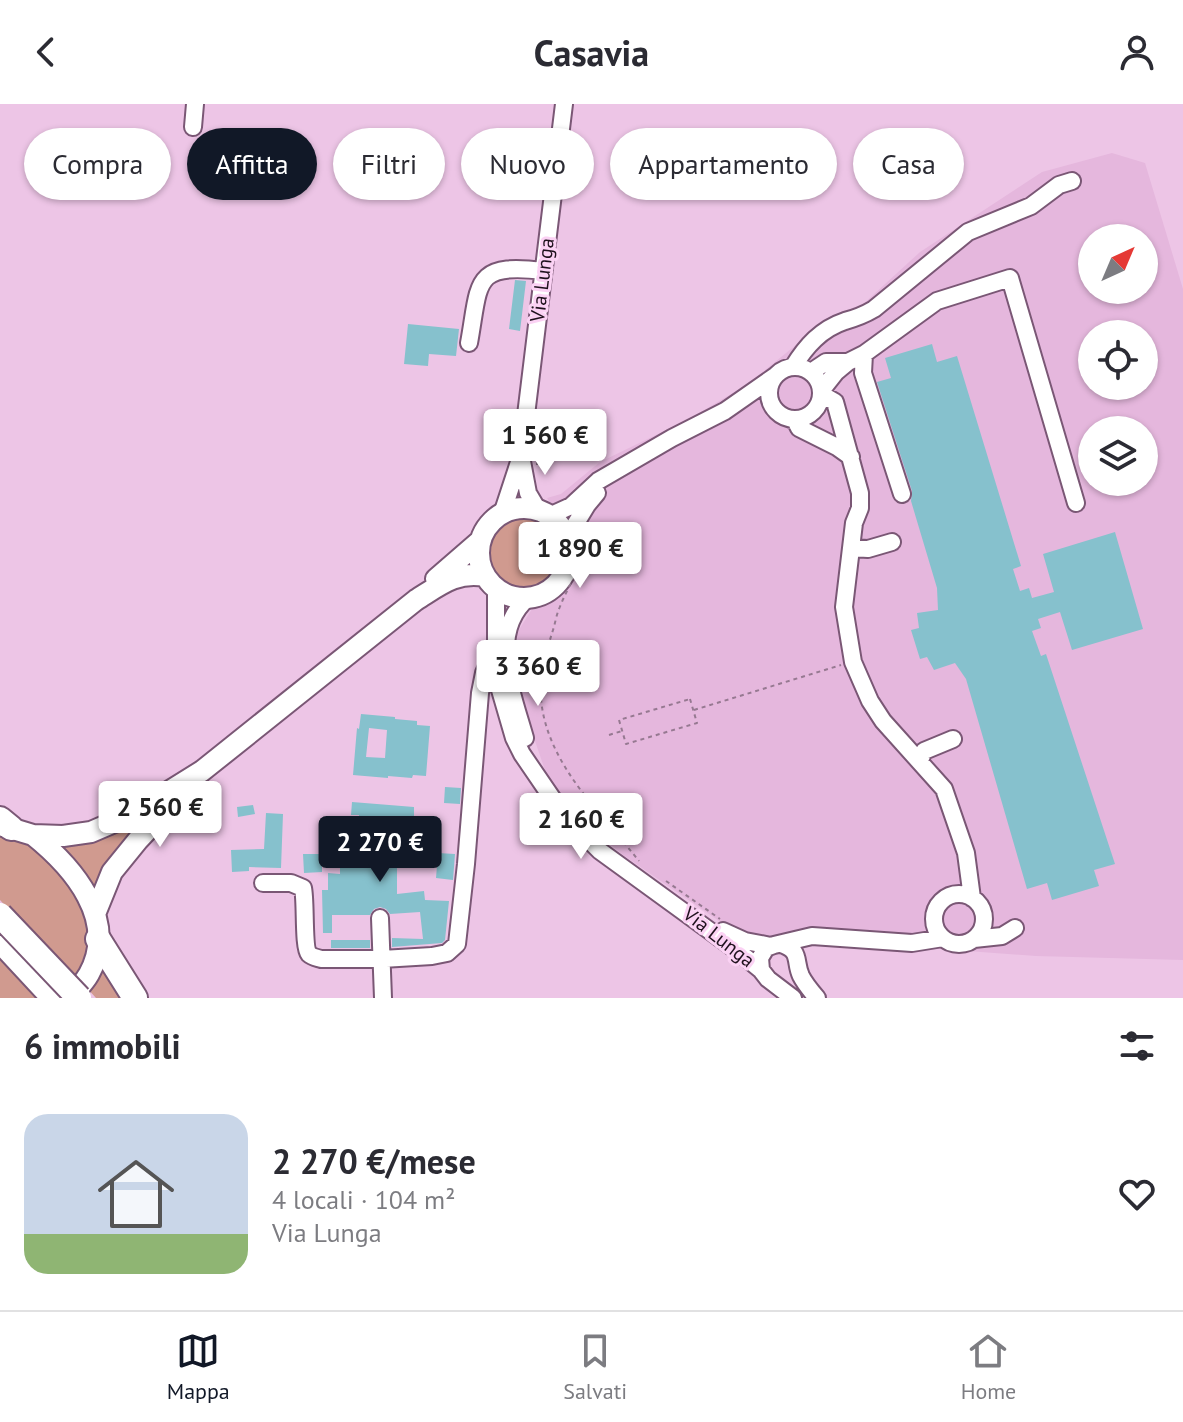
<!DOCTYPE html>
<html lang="it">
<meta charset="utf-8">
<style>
:root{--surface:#fff;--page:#f7f7f7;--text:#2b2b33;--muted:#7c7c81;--line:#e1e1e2;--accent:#111827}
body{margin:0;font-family:"PT Sans",sans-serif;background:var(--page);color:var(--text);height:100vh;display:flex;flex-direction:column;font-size:30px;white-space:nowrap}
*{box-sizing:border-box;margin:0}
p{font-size:26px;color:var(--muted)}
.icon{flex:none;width:44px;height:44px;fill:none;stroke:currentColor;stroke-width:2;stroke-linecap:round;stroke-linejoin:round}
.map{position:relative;height:894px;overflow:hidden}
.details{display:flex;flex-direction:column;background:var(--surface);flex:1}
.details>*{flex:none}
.guide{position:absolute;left:24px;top:24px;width:1136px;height:72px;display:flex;gap:16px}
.needle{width:52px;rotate:44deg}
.buttons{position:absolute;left:1078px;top:120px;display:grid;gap:16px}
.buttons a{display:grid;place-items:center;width:80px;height:80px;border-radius:50%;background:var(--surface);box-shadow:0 2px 6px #0004;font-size:40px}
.price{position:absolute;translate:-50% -68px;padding:0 18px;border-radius:8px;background:#fff;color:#222;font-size:26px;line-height:52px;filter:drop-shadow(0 2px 4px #0008)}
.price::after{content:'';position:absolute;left:50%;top:48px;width:24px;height:18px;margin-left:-12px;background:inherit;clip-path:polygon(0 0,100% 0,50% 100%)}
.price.on{background:var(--accent);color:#fff}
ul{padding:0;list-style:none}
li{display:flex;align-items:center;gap:24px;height:200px;padding:0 24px}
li+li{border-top:2px solid var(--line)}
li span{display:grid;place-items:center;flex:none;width:224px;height:160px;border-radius:24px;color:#555}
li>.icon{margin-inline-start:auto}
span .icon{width:96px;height:96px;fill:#fffc;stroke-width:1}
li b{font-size:34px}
h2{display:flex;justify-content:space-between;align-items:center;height:96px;padding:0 24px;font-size:34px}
.pill{padding:0 28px;border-radius:36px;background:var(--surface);box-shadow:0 2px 6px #0004;font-size:28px;line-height:72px}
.pill.on{background:var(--accent);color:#fff}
header{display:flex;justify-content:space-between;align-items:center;height:104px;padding:0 24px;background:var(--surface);font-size:36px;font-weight:700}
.tab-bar{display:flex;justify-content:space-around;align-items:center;height:112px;border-top:2px solid var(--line);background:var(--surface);font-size:22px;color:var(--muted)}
.tab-bar a{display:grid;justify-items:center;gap:4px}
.tab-bar .on{color:var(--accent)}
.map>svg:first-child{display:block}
</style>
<header><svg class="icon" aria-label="back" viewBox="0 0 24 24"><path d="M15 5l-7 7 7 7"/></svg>Casavia<svg class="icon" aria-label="person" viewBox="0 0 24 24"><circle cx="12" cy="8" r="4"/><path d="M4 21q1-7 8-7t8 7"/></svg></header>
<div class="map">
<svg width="1183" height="894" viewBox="0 0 1183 894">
<rect width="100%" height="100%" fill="#edc5e6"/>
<path fill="#e5b7dd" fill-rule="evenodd" d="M 1112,49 L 1145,59 L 1183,185 L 1183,856 L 1036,852 L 738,830 L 623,751 L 570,707 L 549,678 L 519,590 L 517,529 L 532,505 L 559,489 L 576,473 L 581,455 L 573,432 L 547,394 L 561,390 L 600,358 L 689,315 L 748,280 L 823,219 L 860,203 L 920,148 L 1042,68 ZM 1092,134 L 1144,134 L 1144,186 L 1092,186 ZM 1092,230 L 1144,230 L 1144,282 L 1092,282 ZM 1092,326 L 1144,326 L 1144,378 L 1092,378 Z"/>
<path fill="#d09a8f" d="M488 450a37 37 0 1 1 74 0a37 37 0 1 1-74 0Z
M 152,704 L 95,791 L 56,740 Z
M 0,728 C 12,732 23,736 34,743 C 56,758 87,799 88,825 C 89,844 83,858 75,873 L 57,859 L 0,796 Z
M 0,846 L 46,894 L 0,894 Z
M 104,862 L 129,894 L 96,894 L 87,884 Z"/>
<path fill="#86c1cd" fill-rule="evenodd" d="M 515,176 L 526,177 L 520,227 L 509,225 Z
M 408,220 L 459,225 L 456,252 L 429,250 L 428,262 L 404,260 Z
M 932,240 L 937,258 L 957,252 L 1021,462 L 1013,465 L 1020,487 L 1029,484 L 1032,494 L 1054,488 L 1043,450 L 1115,428 L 1143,525 L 1072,546 L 1060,508 L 1038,515 L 1041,524 L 1032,527 L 1041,552 L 1046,550 L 1115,760 L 1094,766 L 1099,782 L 1052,796 L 1047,779 L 1027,785 L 966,575 L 955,559 L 934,566 L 927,553 L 920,555 L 911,526 L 919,524 L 917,509 L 938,506 L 937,484 L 911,397 L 912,387 L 877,278 L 891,274 L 885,254 Z
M 361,610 L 395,613 L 395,615 L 417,617 L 417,621 L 430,622 L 426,672 L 413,671 L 412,674 L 388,672 L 388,674 L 353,671 L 357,624 L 359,625 ZM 369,624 L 387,626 L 385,654 L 366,653 Z
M 445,683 L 461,684 L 460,700 L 444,699 Z
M 352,698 L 414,703 L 414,713 L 394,714 L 394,717 L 375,716 L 373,759 L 397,760 L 397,790 L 424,787 L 425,796 L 449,797 L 445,836 L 442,839 L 392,843 L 392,834 L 423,835 L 420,808 L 390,810 L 386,805 L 380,803 L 374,805 L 370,811 L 332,811 L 332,829 L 323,829 L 322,786 L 328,786 L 328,769 L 340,770 L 340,759 L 362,759 L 363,737 L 356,737 L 359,711 L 351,711 Z
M 253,701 L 255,710 L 238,713 L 237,703 Z
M 266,709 L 283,710 L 281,764 L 249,763 L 249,767 L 232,768 L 231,746 L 264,745 Z
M 326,727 L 334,729 L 332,744 L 324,743 Z
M 438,749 L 455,750 L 453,776 L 436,774 Z
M 303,750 L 322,750 L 322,768 L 304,769 Z
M 331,836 L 370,836 L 370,844 L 331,844 Z"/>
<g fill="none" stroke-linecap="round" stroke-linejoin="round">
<g stroke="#7a5775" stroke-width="20">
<path id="minor" d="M 193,23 L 195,0
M 469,239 C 480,179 472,158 543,167
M 864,250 L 863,269 L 902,390
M769 289a26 26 0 1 1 52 0a26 26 0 1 1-52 0Z
M 793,263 C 806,242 821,225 845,217 C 856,214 864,211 874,205 L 968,128 L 1031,102 L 1059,81 L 1072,77
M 811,268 L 826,258 L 848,258
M 821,287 L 836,268 L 848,258 L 864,250 L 937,197 L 1010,174 L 1076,399
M 821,290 L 835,298 L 860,389 L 860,404 L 854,419 L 844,503 L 853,558 L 870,597 L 883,617 L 944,685 L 966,749 L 972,794
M 795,316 L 799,324 L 837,343 L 851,353
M 521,352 L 528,389 L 538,406
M 502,410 L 521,352 L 564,0
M 549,412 L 571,402 L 598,377 L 672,334 L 725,307 L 775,272
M 567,434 L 587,401 L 597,389
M 851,444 L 868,445 L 892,438
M 496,484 L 496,559 L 498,579 L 514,634 L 522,650 L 563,710 L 600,747 L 739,848 L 761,866 L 768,875 L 793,894
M 525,634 C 513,591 487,529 528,494
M 920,656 L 924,647 L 953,635
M 263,779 L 291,779 L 303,784 C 306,797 303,843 309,850 C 312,853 318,854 321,855 L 382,855 L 432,852 L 447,849 L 457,840 L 466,760 L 480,589 L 484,569 L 495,545
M934 815a25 25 0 1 1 50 0a25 25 0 1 1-50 0Z
M 380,814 L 383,894
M 723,827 L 745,837 L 771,842
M 974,835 L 1002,832 L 1015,824
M 781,840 C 802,847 794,857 801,872 C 805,880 811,887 817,894
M 761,866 L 760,854 L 766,844 L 774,841 L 812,832 L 912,839 L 943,834"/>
</g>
<g stroke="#7a5775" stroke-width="24">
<path id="major" d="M479 449a45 45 0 1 1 90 0a45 45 0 1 1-90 0Z
M 436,475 L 481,436
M 0,721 L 33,731 L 63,732 L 91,728 L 133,710 L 202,667 L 416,496 C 440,481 456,467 485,472
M 33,731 C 73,763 119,816 89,870 C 84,879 76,887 69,894
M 95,810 L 112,768 L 138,736 L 183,688"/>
</g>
<g stroke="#7a5775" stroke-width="28">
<path id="highway" d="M 0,715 L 11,724
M 98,835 L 135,894
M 0,836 L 54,894"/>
</g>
<path stroke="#967991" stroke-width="2" stroke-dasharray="4 4" stroke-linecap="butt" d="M 537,361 L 539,328
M 479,421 L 487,410
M 579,441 C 580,470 569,479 559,505 C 556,512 555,521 552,529 C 549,540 544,552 542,564 C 530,645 594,700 639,757
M 690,595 L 697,619 L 626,640 L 619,616 Z
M 694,606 L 841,561
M 609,631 L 622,627
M 666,777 L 720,815"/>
<use href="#minor" stroke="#fff" stroke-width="16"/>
<use href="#major" stroke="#fff" stroke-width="20"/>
<use href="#highway" stroke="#fff" stroke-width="24"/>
<g stroke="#7a5775" stroke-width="28" stroke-linecap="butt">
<path id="highway-bridge" d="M 0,811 L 79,894"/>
</g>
<use href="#highway-bridge" stroke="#fff" stroke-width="24"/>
</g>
<g text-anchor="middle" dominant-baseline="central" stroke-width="6" stroke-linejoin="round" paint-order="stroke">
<g font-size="20" fill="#1f111d" stroke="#fbd2f4">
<text transform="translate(542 176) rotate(-83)">Via Lunga</text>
<text transform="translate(719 833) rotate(38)">Via Lunga</text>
</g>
</g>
</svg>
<div class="buttons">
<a><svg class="needle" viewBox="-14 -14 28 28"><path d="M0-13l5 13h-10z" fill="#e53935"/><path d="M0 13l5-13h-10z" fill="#7c7c81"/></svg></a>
<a><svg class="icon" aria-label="locate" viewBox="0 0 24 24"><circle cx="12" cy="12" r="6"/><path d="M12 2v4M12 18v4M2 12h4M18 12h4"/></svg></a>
<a><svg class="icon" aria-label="layers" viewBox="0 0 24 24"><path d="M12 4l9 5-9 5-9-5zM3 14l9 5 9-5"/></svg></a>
</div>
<b class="price" style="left:545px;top:373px">1 560 €</b>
<b class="price" style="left:580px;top:486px">1 890 €</b>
<b class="price" style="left:538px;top:604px">3 360 €</b>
<b class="price" style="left:160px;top:745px">2 560 €</b>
<b class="price" style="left:581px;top:757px">2 160 €</b>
<b class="price on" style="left:380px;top:780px">2 270 €</b>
<div class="guide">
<a class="pill">Compra</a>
<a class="pill on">Affitta</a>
<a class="pill">Filtri</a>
<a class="pill">Nuovo</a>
<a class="pill">Appartamento</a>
<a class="pill">Casa</a>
</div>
</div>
<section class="details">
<h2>6 immobili<svg class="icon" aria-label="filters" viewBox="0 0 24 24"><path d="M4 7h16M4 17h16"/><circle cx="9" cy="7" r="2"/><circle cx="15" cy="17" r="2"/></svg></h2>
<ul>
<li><span style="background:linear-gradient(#c9d6e8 75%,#8fb573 0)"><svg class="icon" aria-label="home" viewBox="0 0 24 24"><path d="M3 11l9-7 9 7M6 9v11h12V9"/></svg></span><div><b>2 270 €/mese</b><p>4 locali · 104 m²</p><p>Via Lunga</p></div><svg class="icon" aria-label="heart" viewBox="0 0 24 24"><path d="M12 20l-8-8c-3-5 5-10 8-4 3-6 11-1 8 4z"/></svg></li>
</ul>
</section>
<nav class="tab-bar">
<a class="on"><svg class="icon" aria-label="map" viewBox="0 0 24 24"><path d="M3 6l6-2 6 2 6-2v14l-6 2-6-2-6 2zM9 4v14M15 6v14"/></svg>Mappa</a>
<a><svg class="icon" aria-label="saved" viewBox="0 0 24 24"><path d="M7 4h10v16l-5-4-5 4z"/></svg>Salvati</a>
<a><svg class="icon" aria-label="home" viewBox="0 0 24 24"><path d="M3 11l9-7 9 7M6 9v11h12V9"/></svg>Home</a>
</nav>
